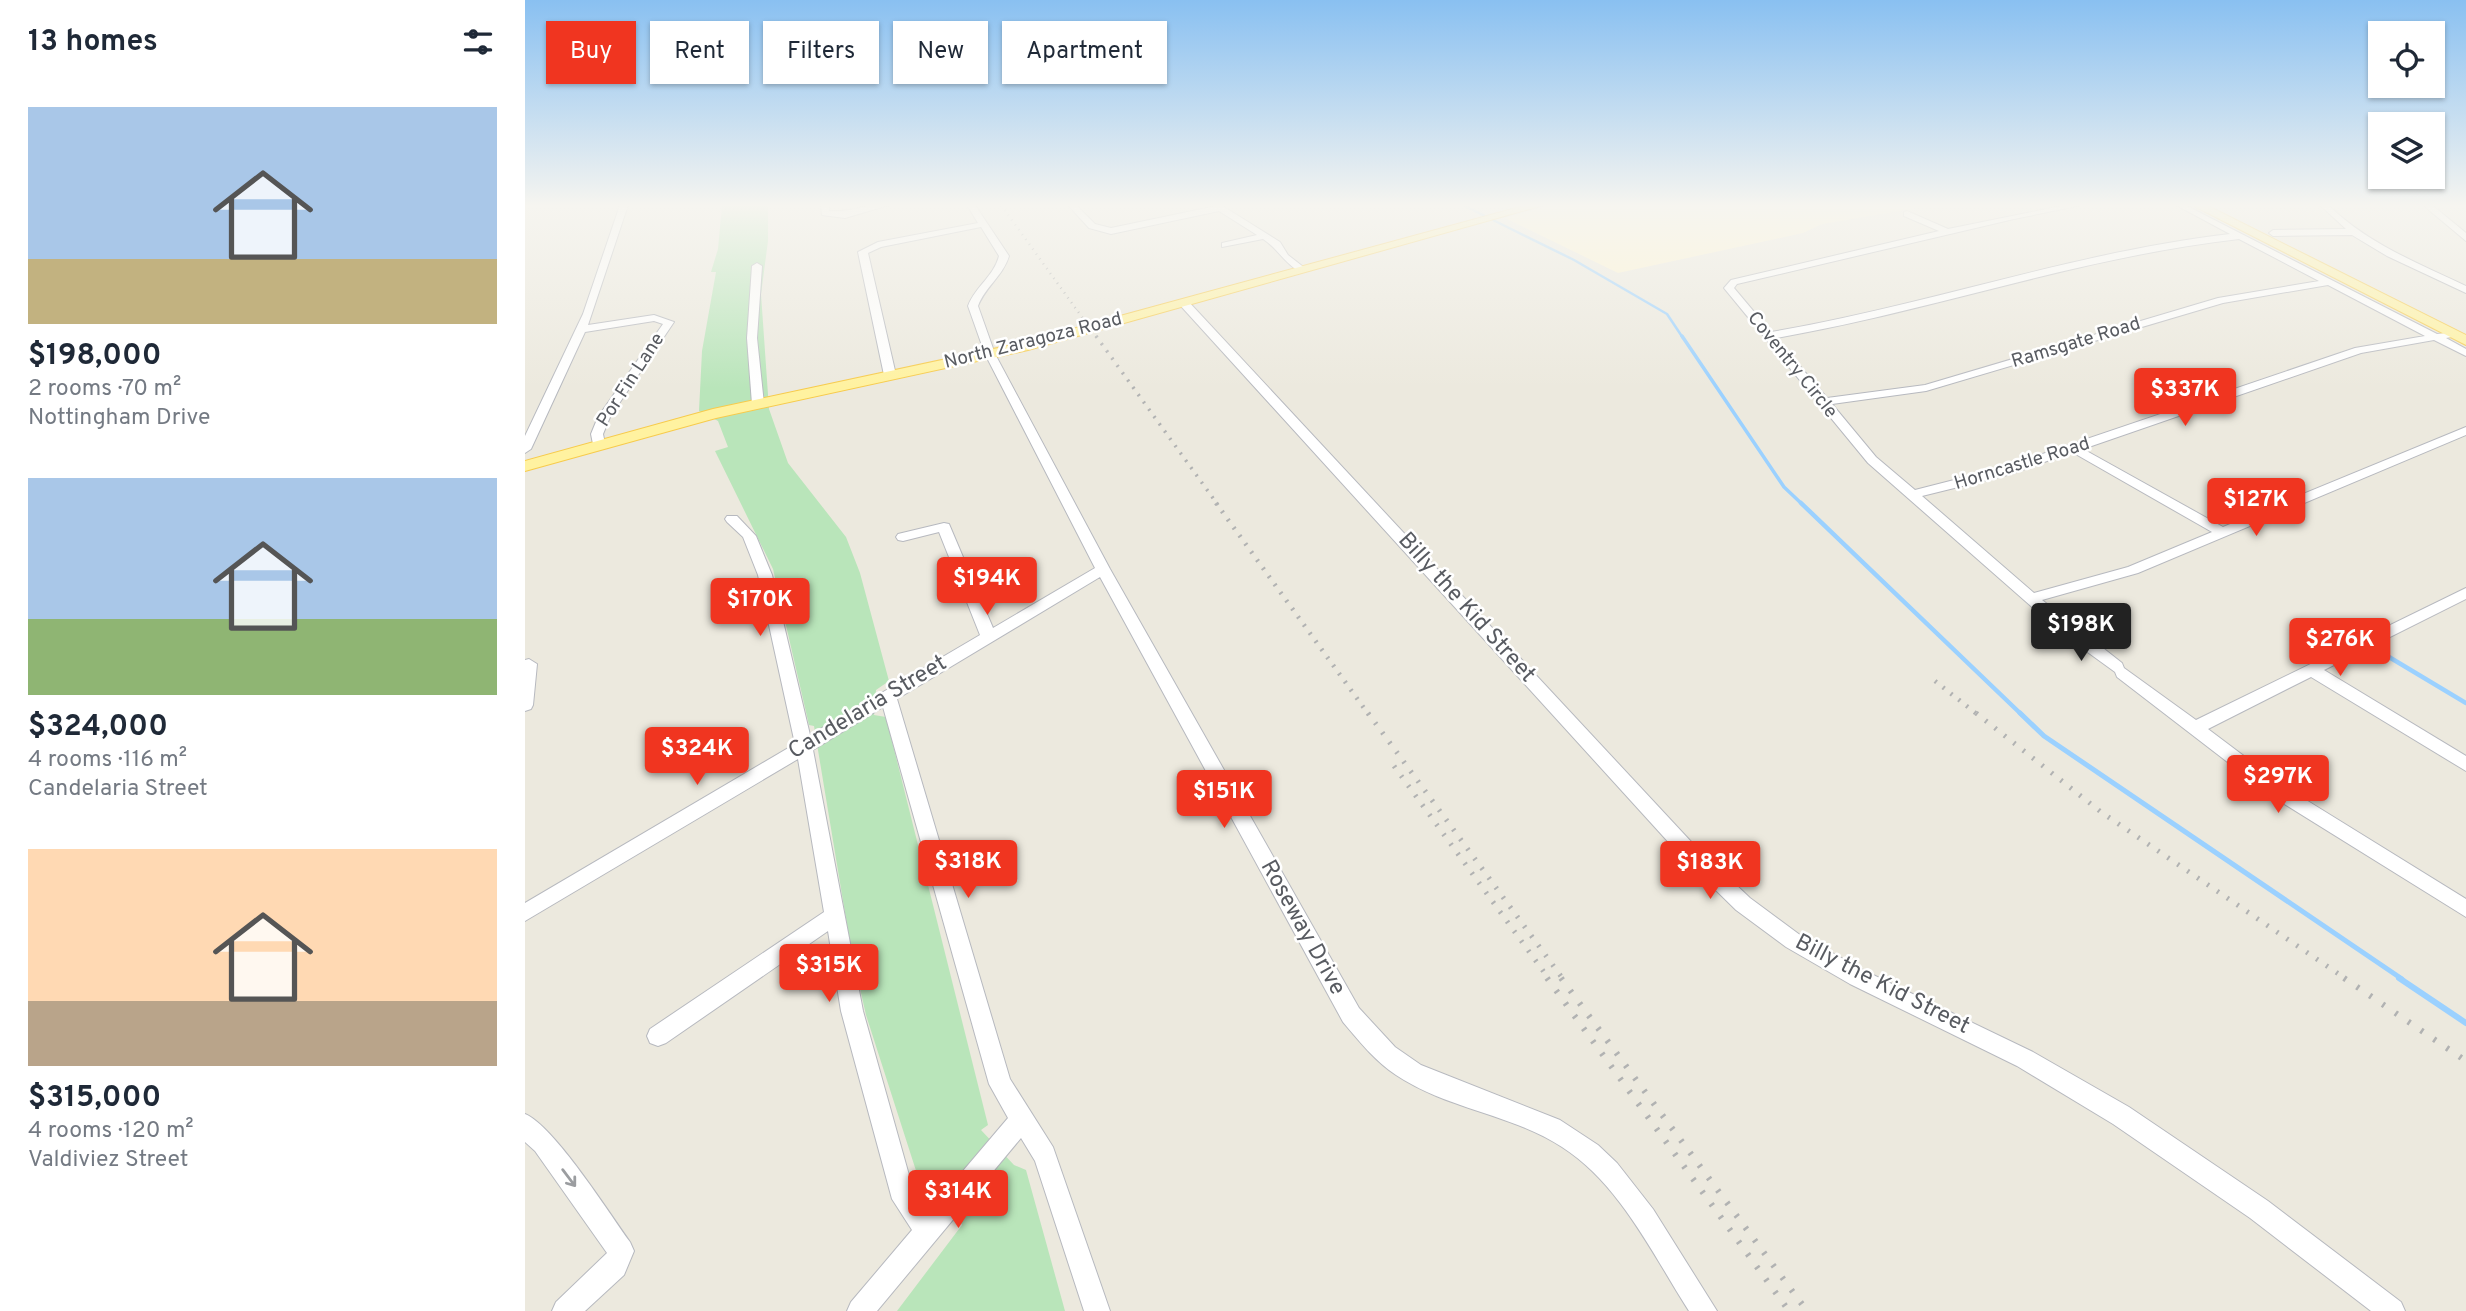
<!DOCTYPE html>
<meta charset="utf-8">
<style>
:root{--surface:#fff;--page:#f6f6f7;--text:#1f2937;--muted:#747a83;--accent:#f03520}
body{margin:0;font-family:Overpass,sans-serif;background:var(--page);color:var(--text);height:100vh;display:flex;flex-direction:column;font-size:26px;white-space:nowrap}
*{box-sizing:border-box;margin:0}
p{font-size:23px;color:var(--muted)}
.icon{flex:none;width:38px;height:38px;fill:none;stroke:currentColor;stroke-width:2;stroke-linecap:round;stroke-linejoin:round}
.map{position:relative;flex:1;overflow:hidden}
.drawer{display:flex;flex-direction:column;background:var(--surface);width:525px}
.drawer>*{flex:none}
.guide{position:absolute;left:21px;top:21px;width:665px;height:63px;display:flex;gap:14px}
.buttons{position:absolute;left:1843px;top:21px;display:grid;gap:14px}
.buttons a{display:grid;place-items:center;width:77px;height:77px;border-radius:0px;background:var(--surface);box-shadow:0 2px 5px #0004;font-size:35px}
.price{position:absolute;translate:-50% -60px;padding:0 16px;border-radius:7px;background:var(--accent);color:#fff;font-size:23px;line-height:46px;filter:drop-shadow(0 2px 4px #0008)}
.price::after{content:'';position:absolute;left:50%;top:42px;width:21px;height:16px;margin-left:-10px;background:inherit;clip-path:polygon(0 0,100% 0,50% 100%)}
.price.selected{background:#222;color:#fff}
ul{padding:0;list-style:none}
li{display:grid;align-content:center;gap:14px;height:371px;padding:0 28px}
li span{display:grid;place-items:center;height:217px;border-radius:0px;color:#555}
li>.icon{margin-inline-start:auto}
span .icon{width:126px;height:126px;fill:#fffc;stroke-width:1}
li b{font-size:30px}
h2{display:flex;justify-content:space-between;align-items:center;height:84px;padding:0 28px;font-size:30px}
.chip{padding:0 24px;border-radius:0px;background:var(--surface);box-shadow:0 2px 5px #0004;font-size:24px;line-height:63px}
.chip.selected{background:var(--accent);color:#fff}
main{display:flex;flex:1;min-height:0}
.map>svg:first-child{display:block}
</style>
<main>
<section class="drawer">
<h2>13 homes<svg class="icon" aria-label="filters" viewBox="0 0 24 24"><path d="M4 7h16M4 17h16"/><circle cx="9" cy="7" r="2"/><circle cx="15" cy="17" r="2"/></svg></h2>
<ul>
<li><span style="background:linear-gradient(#a9c7e8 70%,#c2b280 0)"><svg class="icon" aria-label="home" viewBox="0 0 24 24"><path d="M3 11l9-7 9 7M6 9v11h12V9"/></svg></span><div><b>$198,000</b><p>2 rooms · 70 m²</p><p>Nottingham Drive</p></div></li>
<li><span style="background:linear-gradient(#a9c7e8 65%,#8fb573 0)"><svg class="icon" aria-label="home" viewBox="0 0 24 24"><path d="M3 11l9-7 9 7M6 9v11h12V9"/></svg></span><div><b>$324,000</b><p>4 rooms · 116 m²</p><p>Candelaria Street</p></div></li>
<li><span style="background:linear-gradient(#ffd9b3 70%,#b9a48a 0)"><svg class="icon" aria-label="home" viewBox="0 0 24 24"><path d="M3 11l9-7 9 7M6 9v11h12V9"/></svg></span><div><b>$315,000</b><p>4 rooms · 120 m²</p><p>Valdiviez Street</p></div></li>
</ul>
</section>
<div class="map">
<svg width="1941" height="1311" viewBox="0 0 1941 1311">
<rect width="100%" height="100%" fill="#ece9de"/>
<path fill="#fff5d0" d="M 1026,205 L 1410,205 L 1297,224 L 1278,233 L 1093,273 L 980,218 Z"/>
<path fill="#b9e5ba" d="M 197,205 L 243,205 L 243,241 L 236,294 L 244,409 L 263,463 L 321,537 L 335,573 L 364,681 L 351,690 L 349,715 L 361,717 L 463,1125 L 456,1130 L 489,1165 L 501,1170 L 540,1311 L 372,1311 L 437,1225 L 411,1173 L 394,1180 L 341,1015 L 326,949 L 289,726 L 284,725 L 248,569 L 190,451 L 203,447 L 193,421 L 174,411 L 177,351 L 191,272 L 186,272 L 193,249 Z"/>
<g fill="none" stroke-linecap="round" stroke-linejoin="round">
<path stroke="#9bd1ff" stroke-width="2.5" d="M 938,205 L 960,216
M 968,220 L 1049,260 L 1142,314 L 1158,338"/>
<path stroke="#9bd1ff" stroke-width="3.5" d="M 1157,336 L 1259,487 L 1278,505"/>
<path stroke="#9bd1ff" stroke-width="4.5" d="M 1276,503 L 1497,715
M 1859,654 L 1941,703"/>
<path stroke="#9bd1ff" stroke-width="5" d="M 1495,713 L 1519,736 L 1877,979"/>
<path stroke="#9bd1ff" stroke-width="6" d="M 1874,978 L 1941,1023"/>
<g stroke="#b7b9bf" stroke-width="2">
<path id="minor" d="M 95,205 L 103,205 L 63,325 L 129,315 L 149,322 L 85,417 L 78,434 L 80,444 L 74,448 L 68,444 L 66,434 L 73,417 L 138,324 L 129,321 L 60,332 L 6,449 L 0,453 L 0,436 L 58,314 Z
M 296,205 L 304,205 L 304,211 C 325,213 344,203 364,205 L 320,218 L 297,215 Z
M 442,205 L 450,205 L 484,256 C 478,276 460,287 453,306 L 470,354 L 585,569 L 834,1008 L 870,1047 L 896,1065 L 1035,1120 L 1073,1145 L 1092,1163 L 1128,1209 L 1192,1311 L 1164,1311 C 1128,1255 1095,1184 1037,1147 C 986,1114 922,1109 871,1075 C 850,1061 834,1041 818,1022 L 575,577 L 372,699 L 485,1079 L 528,1147 L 585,1311 L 559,1311 L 510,1161 L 496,1138 L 352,1311 L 322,1311 L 326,1302 L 387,1230 L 367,1199 L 316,1011 L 303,931 L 141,1043 L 133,1046 L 125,1043 L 122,1036 L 125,1029 L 299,912 L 273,759 L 0,921 L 0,903 L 270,744 L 233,575 L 218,537 L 202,522 L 200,519 L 202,516 L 212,516 L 231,536 L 247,575 L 285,735 L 455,635 L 414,532 L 378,541 L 373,540 L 371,537 L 373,534 L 419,523 L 424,524 L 468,628 L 570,568 L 460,354 L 443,306 C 450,287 469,276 474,256 L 456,227 L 356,247 L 343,253 L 371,375 L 365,378 L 359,375 L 333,252 L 353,242 L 453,223 ZM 358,707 L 464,1084 L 483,1118 L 404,1211 L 389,1193 L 338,1011 L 288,750 Z
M 543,205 L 551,205 L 570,224 L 586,228 L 696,205 L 755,242 L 763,255 L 781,269 L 773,271 C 757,260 752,248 738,239 L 697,247 L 697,243 L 732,235 L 694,211 L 586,234 L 564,228 Z
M 1541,205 L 1557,205 L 1489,219 L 1212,284 L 1209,288 L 1246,332 C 1401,306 1549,252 1705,234 L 1651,205 L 1660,205 L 1912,334 L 1932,332 L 1932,336 L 1921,338 L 1941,349 L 1941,356 L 1909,340 L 1836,353 L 1558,449 L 1698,527 L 1941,427 L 1941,435 L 1613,573 L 1517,600 L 1597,663 L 1599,668 L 1671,720 L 1941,588 L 1941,599 L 1799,670 L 1941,756 L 1941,771 L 1786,677 L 1683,729 L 1760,787 L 1941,899 L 1941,917 L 1748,797 L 1592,677 L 1590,672 L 1539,635 L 1343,463 L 1199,288 L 1206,280 L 1414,231 L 1379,216 L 1379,212 L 1382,211 L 1423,229 ZM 1714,239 L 1794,281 L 1693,298 L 1400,385 L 1302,398 L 1251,338 C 1407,311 1555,257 1714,239 ZM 1803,285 L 1900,336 L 1830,348 L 1476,468 L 1390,490 L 1351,457 L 1307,404 L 1401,391 L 1698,303 ZM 1547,452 L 1687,532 L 1603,567 L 1509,593 L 1397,496 L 1486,474 Z
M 1795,205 L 1803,205 C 1842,243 1892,263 1941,286 L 1941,293 L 1862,256 L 1827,235 L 1748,236 L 1744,233 L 1748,230 L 1821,229 Z
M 1898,205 L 1907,205 L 1941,233 L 1941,241 Z
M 232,263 L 237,266 L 232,338 L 239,404 L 233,407 L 227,404 L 222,338 L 227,266 Z
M 654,300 L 662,300 L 1171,847 L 1225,898 L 1275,935 L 1340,971 L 1508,1052 L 1604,1107 L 1743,1201 L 1876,1302 L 1880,1311 L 1846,1311 L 1725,1218 L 1588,1124 L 1492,1066 L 1325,984 L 1261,947 L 1211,910 L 1157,857 L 654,304 Z
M 4,659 L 12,664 L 8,705 L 6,709 L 0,711 L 0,660 Z
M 0,1114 C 29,1126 84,1213 105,1242 L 109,1251 L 99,1275 L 60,1311 L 27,1311 L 31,1302 L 82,1253 L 10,1151 L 0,1142 Z"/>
</g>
<g stroke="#f7cb4c" stroke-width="2">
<path id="major" d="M 1002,205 L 1019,205 L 503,350 L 191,418 L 0,471 L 0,461 L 188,409 L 496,343 Z
M 1667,205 L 1681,205 L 1941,335 L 1941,345 Z"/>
</g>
<use href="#minor" fill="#fff" fill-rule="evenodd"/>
<use href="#major" fill="#fff2a0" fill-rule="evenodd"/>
<path stroke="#b1b2b2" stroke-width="2.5" stroke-dasharray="1 5" stroke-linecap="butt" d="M 476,205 L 572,338"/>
<path stroke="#b1b2b2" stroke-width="3.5" stroke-dasharray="2 7" stroke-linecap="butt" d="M 571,336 L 693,505"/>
<path stroke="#b1b2b2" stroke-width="4.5" stroke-dasharray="2 8" stroke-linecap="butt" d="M 691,503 L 844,715
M 1410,681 L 1453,715"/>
<path stroke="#b1b2b2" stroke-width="5" stroke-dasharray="2 10" stroke-linecap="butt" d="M 843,713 L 1038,979
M 1451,713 L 1576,812 L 1821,979
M 869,766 L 1024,979"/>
<path stroke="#b1b2b2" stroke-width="6" stroke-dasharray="2.5 13" stroke-linecap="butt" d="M 1022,978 L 1264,1311
M 1036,978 L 1282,1311
M 1819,978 L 1941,1061"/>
</g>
<defs><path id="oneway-shaft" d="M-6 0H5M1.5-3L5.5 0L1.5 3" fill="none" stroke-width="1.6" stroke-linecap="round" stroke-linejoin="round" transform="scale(1.75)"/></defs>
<use stroke="#9b9da0" href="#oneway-shaft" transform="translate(44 1178) rotate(53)"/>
<linearGradient id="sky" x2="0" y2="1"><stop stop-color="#89c0f1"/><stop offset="0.53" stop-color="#f6f5f0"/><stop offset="1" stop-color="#f6f5f0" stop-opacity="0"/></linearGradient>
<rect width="1941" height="388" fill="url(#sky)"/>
<g text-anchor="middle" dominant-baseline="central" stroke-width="5" stroke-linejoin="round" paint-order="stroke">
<g font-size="19" fill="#585b61" stroke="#fff">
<text transform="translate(508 341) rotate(-14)">North Zaragoza Road</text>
<text transform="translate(1551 343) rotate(-17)">Ramsgate Road</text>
<text transform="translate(1267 365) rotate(51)">Coventry Circle</text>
<text transform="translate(106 380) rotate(-57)">Por Fin Lane</text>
<text transform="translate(1497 464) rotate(-17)">Horncastle Road</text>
</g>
<g font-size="23" fill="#585b61" stroke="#fff">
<text transform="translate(941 608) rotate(48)">Billy the Kid Street</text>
<text transform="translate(343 708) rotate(-31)">Candelaria Street</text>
<text transform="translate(777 928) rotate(61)">Roseway Drive</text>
<text transform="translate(1357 985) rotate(27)">Billy the Kid Street</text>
</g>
</g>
</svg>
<div class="buttons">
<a><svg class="icon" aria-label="locate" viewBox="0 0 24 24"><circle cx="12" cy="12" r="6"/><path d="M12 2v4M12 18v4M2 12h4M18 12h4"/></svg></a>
<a><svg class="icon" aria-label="layers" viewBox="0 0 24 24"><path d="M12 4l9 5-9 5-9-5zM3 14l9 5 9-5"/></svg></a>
</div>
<b class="price" style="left:1660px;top:428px">$337K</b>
<b class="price" style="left:1731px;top:538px">$127K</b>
<b class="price" style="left:462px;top:617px">$194K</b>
<b class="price" style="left:235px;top:638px">$170K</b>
<b class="price selected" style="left:1556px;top:663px">$198K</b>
<b class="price" style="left:1815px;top:678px">$276K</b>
<b class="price" style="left:172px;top:787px">$324K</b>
<b class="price" style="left:1753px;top:815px">$297K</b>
<b class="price" style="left:699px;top:830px">$151K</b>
<b class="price" style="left:443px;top:900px">$318K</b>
<b class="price" style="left:1185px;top:901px">$183K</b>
<b class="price" style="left:304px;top:1004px">$315K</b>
<b class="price" style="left:433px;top:1230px">$314K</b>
<div class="guide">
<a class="chip selected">Buy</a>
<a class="chip">Rent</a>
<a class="chip">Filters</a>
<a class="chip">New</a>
<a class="chip">Apartment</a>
</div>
</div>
</main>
